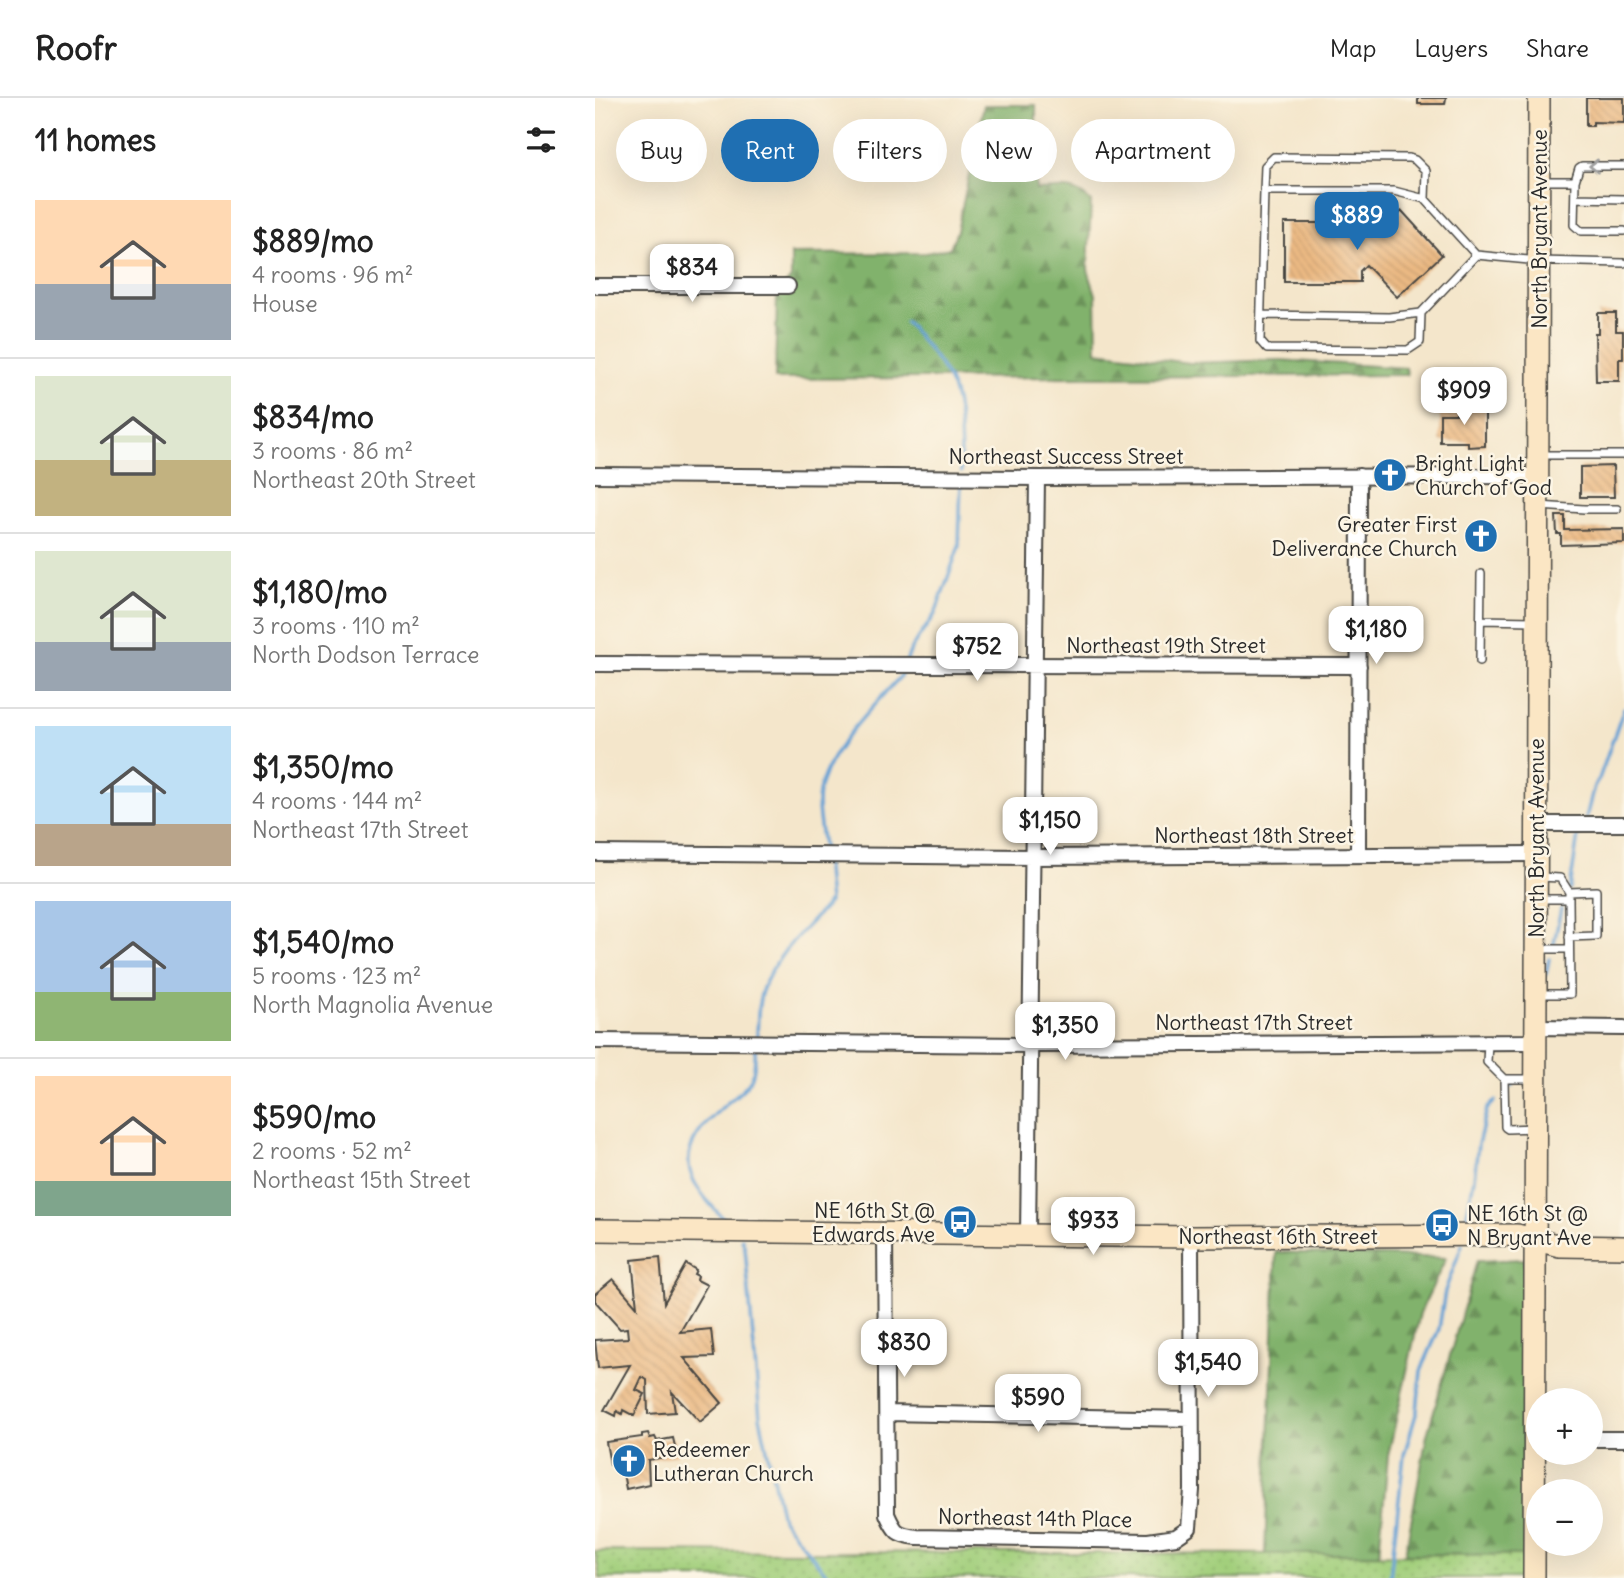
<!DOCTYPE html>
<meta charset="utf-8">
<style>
:root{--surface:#fff;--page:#f2f2f2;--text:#222;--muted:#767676;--line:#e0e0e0;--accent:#1f6fb2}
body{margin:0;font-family:Delius,sans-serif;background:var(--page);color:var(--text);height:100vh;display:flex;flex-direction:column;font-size:26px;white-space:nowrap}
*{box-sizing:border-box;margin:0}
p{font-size:23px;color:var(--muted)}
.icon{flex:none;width:38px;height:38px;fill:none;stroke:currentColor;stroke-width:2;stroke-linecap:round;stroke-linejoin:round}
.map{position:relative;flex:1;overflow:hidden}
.drawer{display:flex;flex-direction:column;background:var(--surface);width:595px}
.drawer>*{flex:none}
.banner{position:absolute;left:21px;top:21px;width:665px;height:63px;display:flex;gap:14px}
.controls{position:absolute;left:931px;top:1290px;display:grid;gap:14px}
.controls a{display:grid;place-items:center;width:77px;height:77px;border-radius:50%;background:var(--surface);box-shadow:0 7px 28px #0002;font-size:35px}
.price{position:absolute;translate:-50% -60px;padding:0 16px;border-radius:14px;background:#fff;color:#222;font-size:23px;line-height:46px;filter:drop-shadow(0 2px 4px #0008)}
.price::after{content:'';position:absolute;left:50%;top:42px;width:21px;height:16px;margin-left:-10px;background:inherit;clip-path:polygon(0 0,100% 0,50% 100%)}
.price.selected{background:var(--accent);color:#fff}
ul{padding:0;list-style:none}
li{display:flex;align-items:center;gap:21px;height:175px;padding:0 35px}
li+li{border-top:2px solid var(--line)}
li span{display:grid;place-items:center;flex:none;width:196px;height:140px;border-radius:0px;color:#555}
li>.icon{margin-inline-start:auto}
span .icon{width:84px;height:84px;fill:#fffc;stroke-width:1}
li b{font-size:30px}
h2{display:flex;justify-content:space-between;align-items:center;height:84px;padding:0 35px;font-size:30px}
.pill{padding:0 24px;border-radius:32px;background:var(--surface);box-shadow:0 7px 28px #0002;font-size:24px;line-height:63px}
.pill.selected{background:var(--accent);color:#fff}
header{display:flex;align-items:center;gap:42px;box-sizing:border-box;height:98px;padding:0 35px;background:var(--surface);border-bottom:2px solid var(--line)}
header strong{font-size:33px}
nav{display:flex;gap:38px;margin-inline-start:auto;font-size:24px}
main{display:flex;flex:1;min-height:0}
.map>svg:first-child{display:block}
</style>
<header>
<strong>Roofr</strong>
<nav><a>Map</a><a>Layers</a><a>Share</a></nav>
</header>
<main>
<section class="drawer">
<h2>11 homes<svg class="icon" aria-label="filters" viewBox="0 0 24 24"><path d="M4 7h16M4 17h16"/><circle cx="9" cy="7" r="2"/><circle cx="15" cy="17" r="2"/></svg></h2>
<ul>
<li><span style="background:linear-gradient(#ffd9b3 60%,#9aa5b1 0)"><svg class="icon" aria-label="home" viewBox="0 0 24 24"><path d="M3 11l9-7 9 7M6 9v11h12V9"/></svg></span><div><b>$889/mo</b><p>4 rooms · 96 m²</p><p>House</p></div></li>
<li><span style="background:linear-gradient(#dfe7d0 60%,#c2b280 0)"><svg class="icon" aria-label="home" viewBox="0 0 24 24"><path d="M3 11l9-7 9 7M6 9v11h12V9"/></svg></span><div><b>$834/mo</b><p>3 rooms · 86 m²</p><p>Northeast 20th Street</p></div></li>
<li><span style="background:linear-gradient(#dfe7d0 65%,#9aa5b1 0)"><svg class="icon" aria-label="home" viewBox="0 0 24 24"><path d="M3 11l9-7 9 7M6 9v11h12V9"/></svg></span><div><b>$1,180/mo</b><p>3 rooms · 110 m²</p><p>North Dodson Terrace</p></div></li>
<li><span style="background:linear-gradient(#bfe0f5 70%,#b9a48a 0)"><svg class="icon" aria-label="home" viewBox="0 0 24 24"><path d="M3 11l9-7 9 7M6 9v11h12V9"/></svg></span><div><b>$1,350/mo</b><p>4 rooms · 144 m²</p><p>Northeast 17th Street</p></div></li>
<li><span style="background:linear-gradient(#a9c7e8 65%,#8fb573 0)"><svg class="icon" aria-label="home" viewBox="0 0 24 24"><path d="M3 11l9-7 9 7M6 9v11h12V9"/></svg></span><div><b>$1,540/mo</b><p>5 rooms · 123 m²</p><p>North Magnolia Avenue</p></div></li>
<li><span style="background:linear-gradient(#ffd9b3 75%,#7fa58c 0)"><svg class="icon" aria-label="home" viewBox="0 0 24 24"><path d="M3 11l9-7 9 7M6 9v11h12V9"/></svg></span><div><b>$590/mo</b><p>2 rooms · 52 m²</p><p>Northeast 15th Street</p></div></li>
</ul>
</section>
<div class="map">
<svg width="1029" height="1480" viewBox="0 0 1029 1480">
<defs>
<pattern id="forest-firs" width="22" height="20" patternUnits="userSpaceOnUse" patternTransform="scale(1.75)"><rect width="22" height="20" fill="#81b26c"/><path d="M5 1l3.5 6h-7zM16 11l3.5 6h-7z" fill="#6a9159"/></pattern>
<pattern id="park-dots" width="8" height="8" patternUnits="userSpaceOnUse" patternTransform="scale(1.75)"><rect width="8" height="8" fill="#a2cf7c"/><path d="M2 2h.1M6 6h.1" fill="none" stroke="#8cb26b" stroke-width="1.8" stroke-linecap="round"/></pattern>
<pattern id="building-back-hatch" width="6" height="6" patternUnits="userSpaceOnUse" patternTransform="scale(1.75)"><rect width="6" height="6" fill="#ebb983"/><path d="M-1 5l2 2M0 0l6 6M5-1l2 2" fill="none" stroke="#ca9f71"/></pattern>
</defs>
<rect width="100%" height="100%" fill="#fcf5e5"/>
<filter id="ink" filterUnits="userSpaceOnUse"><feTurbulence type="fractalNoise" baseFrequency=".0143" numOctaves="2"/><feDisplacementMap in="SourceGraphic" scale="14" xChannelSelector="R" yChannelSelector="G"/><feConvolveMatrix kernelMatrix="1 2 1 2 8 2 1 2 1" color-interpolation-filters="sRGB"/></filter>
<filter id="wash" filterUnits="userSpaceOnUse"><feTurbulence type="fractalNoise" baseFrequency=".00686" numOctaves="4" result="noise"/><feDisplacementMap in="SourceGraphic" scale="28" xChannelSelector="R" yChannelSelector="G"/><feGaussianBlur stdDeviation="1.57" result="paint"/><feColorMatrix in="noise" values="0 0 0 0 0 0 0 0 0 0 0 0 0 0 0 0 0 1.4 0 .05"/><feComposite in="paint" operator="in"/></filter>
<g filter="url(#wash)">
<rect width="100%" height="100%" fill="#f4e6cb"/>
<path fill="url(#forest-firs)" stroke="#566e4c" stroke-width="2" d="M 389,7 L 441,7 L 441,92 C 464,91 479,86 496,104 L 493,172 L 501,197 L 502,253 L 595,265 L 684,262 L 811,270 L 812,277 L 180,281 L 182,196 L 196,180 L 196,156 L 331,155 L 355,150 L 362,133 Z
M 681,1154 L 851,1160 L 825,1215 L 793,1358 L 784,1456 L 670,1456 Z
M 930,1161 L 933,1457 L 810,1456 L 832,1337 L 882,1163 Z"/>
<path fill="url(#park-dots)" stroke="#667d54" stroke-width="2" d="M 0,1453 L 933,1457 L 933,1480 L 5,1480 Z"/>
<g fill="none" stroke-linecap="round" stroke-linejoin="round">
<path stroke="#64a0d4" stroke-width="3.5" d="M 311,224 C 327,243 346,264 356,287 C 366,309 366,350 366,374
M 311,564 L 316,551 L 340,516 L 364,448 L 366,382
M 991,720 L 999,688 L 1004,681 L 1029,610
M 229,755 C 227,738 223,722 223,705 C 223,662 277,609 305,579 L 308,571
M 975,791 L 983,737
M 958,850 L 966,811
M 951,876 L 954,861
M 162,939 C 163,924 162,904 168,890 C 184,852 208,834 234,804 L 230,762
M 915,988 L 918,988
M 133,1125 C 85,1077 77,1054 131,1006 C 139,999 153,989 157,979 C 160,970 160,957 161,947
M 870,1126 L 879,1081 L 883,1046 L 892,1011 L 900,1003
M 147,1141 L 150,1150 L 165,1319 L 187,1421 L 235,1480
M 795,1480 L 809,1357 L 822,1313 L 826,1273 L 844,1231 L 850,1193 L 867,1147"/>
</g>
<g id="blocks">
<path fill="url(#building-back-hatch)" d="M 823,0 L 851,0 L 850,6 L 823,6 Z
M 991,0 L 1029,0 L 1029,25 L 998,24 L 998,28 L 991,28 Z
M 762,105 L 774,105 L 774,135 L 783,135 L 807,113 L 847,157 L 802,199 L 771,167 L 765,173 L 765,184 L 689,184 L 689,125 L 762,125 Z
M 1003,215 L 1021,215 L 1021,233 L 1028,233 L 1028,261 L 1024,261 L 1024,283 L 1001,283 L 1000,235 L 1003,235 Z
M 867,310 L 890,310 L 890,348 L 873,349 L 873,344 L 845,344 L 845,316 L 867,316 Z
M 1018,368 L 1019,399 L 985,399 L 985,369 Z
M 961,418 L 970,418 L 970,432 L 1029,431 L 1029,445 L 966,447 L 966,436 L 962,436 Z
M 65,1159 L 69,1205 L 91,1166 L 101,1172 L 99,1176 L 103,1178 L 102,1182 L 112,1187 L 85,1234 L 116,1231 L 119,1259 L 89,1260 L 127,1305 L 105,1324 L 77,1294 L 80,1314 L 53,1316 L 52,1282 L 47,1279 L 41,1292 L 50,1296 L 39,1318 L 28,1312 L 27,1316 L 22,1313 L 21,1318 L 9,1312 L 35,1267 L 3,1270 L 0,1242 L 33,1240 L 32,1230 L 25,1231 L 0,1203 L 0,1196 L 18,1181 L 42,1209 L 37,1162 Z
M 53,1335 L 55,1340 L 60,1339 L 62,1343 L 78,1340 L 82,1357 L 53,1362 L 54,1386 L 31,1391 L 26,1364 L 15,1366 L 11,1344 L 47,1339 L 47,1336 Z"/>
</g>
</g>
<g filter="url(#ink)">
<use href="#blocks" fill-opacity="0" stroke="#494743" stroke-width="2"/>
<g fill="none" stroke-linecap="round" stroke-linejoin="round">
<g stroke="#494743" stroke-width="10">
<path id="lane" d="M 1029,68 L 987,68 L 984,70 L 980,83 L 979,127 L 986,133 L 1029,133
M 945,83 L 980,83
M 669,93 L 670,68 L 679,59 L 814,60 L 820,62 L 831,73 L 830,101
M 980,100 L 1029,101
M 881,157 L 826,215 L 825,244 L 813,252 L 672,251 L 665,243 L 669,93 L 799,93 L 830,101 L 881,157 L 944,163 L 1029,165
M 666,217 L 794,219 L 826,215
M 944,357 L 1029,357
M 944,408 L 989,411 L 1022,411
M 886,522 L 938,523
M 885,563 L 886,476
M 974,794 L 1001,793 L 1001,838 L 974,839
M 944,801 L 974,801 L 974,794 L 965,780 L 945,779
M 945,851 L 974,851
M 945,896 L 975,896 L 974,801
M 893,944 L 892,964 L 909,981 L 910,1029 L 913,1031 L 939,1030
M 909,981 L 940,981"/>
</g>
<g stroke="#494743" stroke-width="18">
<path id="street" d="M 0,188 L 193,188
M 0,377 L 442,380 L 943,378
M 0,566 L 764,568
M 941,726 L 1029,726
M 0,755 L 438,759 L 941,756
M 763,757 L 764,378
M 940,929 L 1029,930
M 0,943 L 436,947 L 940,944
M 290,1136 L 292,1416 C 300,1434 302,1437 322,1439 L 553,1443 L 581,1439 L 594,1430 L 597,1392 L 596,1139
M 433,1137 L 442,380
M 292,1315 L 596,1321
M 996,1341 L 1029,1341"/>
</g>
<g stroke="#494743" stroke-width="24">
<path id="secondary" d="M 0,1132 L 596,1139 L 922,1137 L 965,1148 L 1029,1149
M 939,1480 L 944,0"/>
</g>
<use href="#lane" stroke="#fff" stroke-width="7"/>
<use href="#street" stroke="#fff" stroke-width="14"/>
<use href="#secondary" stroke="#fbe6c4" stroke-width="21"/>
</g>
<defs><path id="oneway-chevron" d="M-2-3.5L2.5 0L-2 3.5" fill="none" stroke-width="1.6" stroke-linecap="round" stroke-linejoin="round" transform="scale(1.75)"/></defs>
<use stroke="#a0a0a0" href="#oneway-chevron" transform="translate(999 68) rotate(180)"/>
</g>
<defs>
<g id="church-disc" transform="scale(1.75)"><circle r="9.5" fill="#1f6fb2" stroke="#fcf5e5"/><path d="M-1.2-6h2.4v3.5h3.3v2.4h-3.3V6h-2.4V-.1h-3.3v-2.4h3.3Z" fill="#fff"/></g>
<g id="bus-disc" transform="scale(1.75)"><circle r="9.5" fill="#1f6fb2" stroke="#fcf5e5"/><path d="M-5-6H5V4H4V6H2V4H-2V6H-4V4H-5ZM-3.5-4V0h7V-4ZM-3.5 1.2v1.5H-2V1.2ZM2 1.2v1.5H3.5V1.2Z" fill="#fff"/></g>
</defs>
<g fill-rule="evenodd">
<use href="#church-disc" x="795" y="377"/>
<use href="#church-disc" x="886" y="438"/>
<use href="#bus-disc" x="365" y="1124"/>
<use href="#bus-disc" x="847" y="1127"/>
<use href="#church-disc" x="34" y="1363"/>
</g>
<g text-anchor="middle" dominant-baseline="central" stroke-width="5" stroke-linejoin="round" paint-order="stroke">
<g font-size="21" fill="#2b2b2b" stroke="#fcf5e5">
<text transform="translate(944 131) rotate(-90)">North Bryant Avenue</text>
<text x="471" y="358">Northeast Success Street</text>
<text x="571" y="547">Northeast 19th Street</text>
<text x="659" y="737">Northeast 18th Street</text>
<text transform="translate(941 740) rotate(-90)">North Bryant Avenue</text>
<text x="659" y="924">Northeast 17th Street</text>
<text x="683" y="1138">Northeast 16th Street</text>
<text transform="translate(440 1420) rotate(1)">Northeast 14th Place</text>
</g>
<g font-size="21" fill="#2b2b2b" stroke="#fcf5e5" text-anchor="start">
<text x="820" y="365">Bright Light<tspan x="820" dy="24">Church of God</tspan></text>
<text x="862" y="426" text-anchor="end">Greater First<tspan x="862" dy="24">Deliverance Church</tspan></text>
<text x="340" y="1112" text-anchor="end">NE 16th St @<tspan x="340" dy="24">Edwards Ave</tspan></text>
<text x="872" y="1115">NE 16th St @<tspan x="872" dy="24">N Bryant Ave</tspan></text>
<text x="58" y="1351">Redeemer<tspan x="58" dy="24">Lutheran Church</tspan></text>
</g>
</g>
</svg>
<div class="controls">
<a>+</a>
<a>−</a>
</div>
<b class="price selected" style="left:762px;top:154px">$889</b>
<b class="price" style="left:97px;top:206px">$834</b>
<b class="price" style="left:869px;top:329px">$909</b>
<b class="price" style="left:781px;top:568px">$1,180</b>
<b class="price" style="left:382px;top:585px">$752</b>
<b class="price" style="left:455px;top:759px">$1,150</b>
<b class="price" style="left:470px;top:964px">$1,350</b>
<b class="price" style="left:498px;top:1159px">$933</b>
<b class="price" style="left:309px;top:1281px">$830</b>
<b class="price" style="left:613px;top:1301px">$1,540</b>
<b class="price" style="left:443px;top:1336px">$590</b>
<div class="banner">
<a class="pill">Buy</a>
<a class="pill selected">Rent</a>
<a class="pill">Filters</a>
<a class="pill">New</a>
<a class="pill">Apartment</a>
</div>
</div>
</main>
